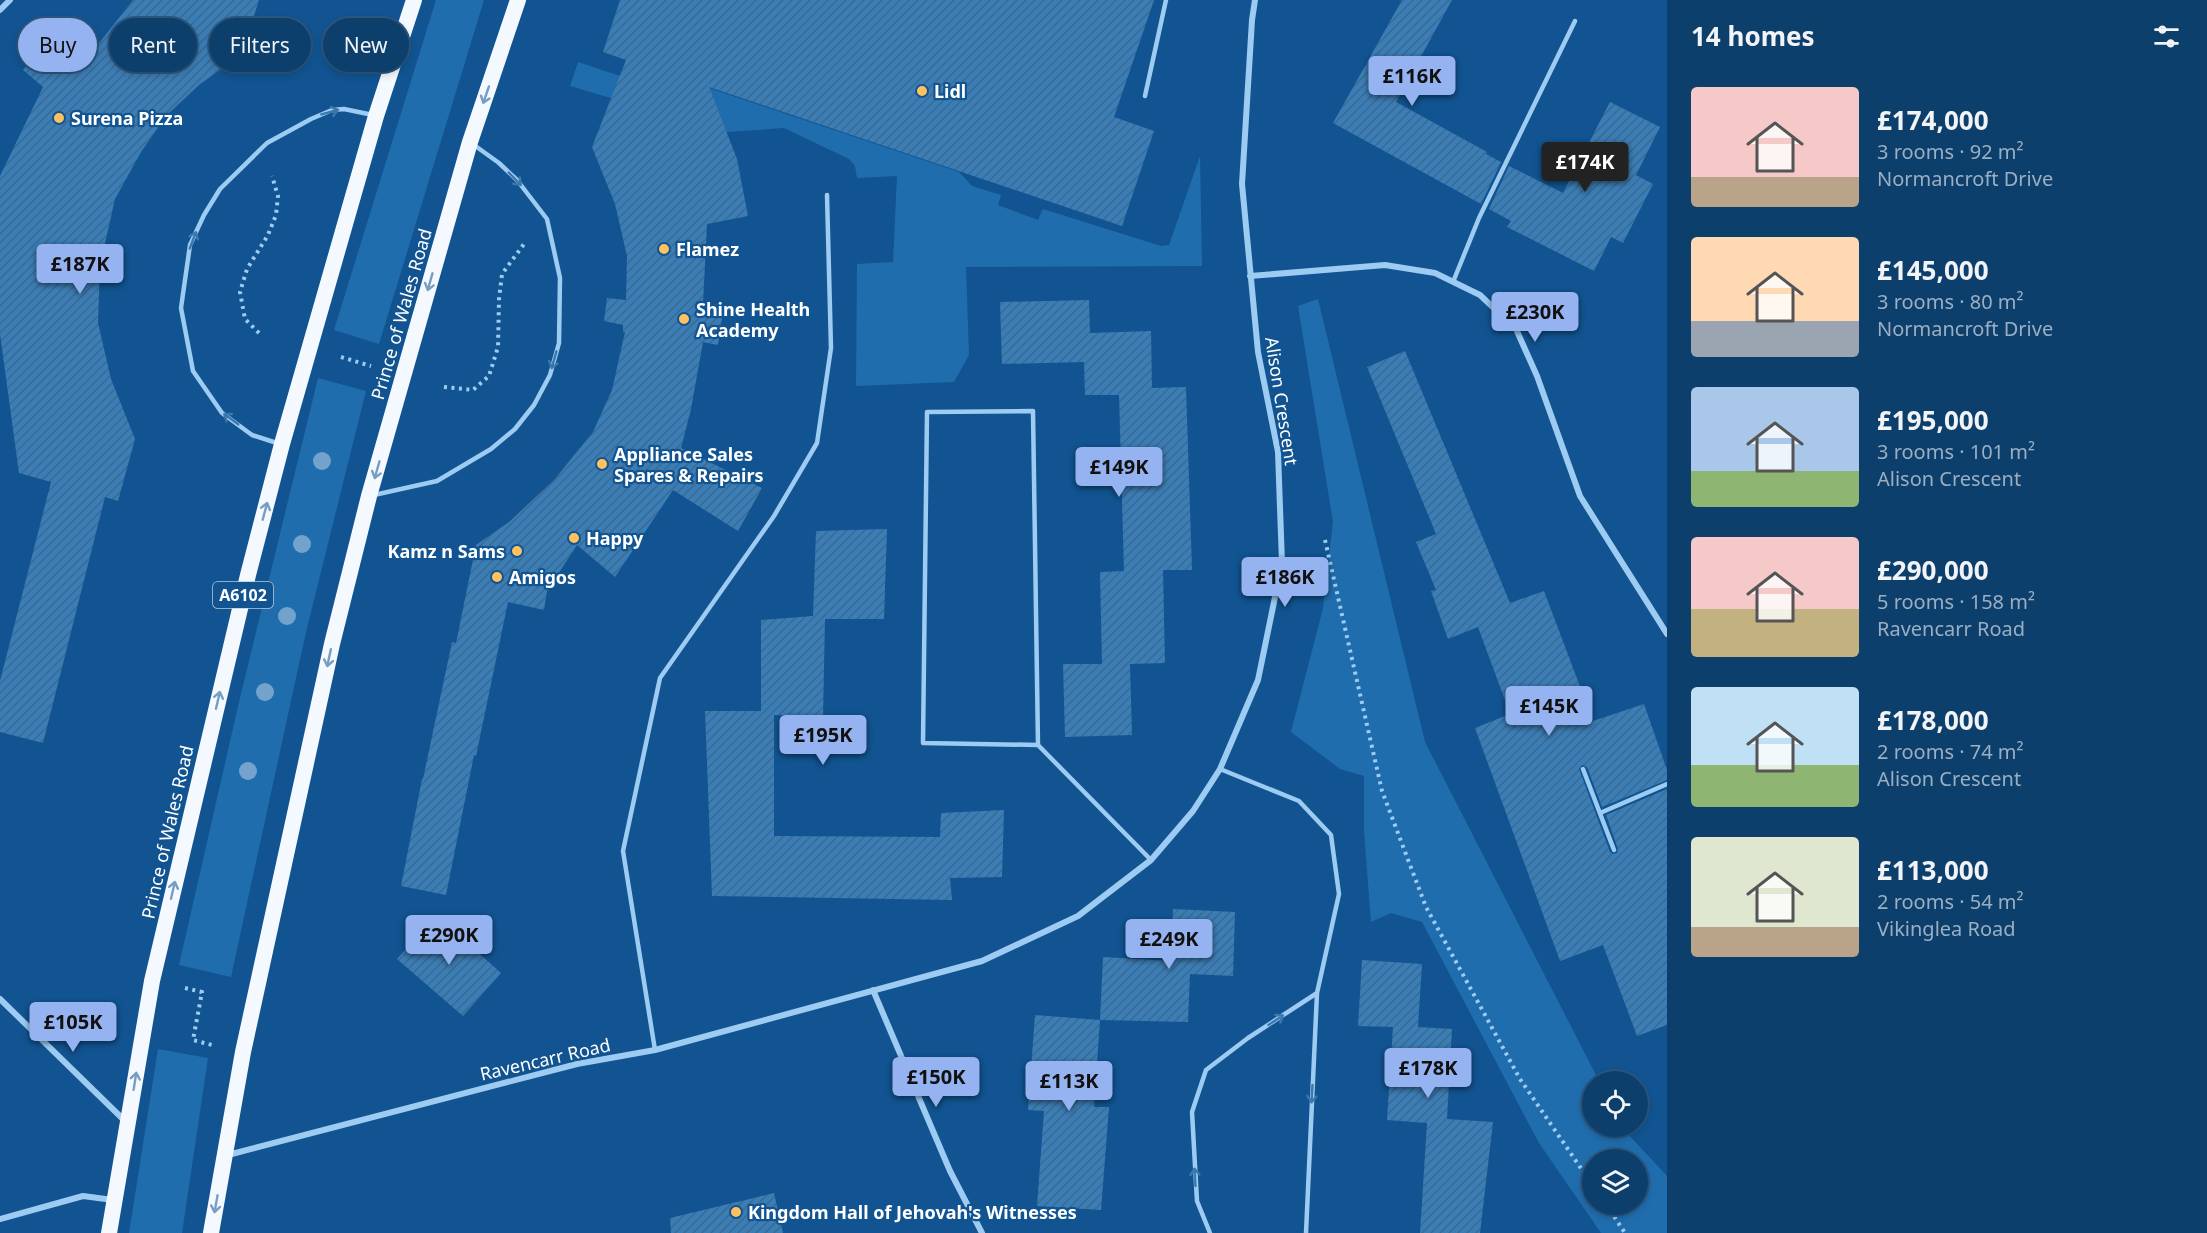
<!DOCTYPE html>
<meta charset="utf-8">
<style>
:root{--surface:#0d3f6d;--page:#164672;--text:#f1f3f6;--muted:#9aafc2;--line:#2d5880;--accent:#95b2f1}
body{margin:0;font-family:"Noto Sans",sans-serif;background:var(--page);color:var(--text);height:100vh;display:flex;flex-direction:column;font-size:22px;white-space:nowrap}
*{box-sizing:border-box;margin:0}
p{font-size:20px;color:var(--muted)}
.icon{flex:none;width:33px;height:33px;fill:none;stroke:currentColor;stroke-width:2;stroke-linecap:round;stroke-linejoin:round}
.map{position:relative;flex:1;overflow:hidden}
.sheet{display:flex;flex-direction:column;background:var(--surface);width:540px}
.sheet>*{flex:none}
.guide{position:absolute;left:18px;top:18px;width:570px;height:54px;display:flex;gap:12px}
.buttons{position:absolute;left:1582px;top:1071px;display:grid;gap:12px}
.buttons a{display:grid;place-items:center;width:66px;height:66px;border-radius:50%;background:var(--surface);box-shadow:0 3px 9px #0003,0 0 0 2px var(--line);font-size:30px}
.price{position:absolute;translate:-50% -51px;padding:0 14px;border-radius:6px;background:var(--accent);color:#111;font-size:20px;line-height:39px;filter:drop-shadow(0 2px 3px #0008)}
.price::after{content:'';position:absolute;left:50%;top:36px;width:18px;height:14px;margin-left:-9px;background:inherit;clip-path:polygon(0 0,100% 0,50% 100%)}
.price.current{background:#222;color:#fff}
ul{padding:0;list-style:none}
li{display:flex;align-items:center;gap:18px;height:150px;padding:0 24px}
li span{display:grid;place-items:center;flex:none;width:168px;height:120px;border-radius:6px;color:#555}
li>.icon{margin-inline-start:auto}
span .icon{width:72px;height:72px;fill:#fffc;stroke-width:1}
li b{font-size:26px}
h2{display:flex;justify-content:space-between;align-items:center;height:72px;padding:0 24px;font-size:26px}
.chip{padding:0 21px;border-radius:27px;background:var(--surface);box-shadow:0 3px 9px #0003,0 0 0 2px var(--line);font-size:21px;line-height:54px}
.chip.current{background:var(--accent);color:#111}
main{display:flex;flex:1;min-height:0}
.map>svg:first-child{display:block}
</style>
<main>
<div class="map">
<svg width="1667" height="1233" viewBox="0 0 1667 1233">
<defs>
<pattern id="building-hatch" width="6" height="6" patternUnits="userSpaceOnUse" patternTransform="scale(1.5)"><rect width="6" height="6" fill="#3a7eb9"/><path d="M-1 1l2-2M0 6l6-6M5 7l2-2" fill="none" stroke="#426888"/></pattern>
</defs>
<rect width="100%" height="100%" fill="#115491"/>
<path fill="#206dae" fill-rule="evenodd" d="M 436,0 L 484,0 L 379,344 L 334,330 Z
M 578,62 L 638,82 L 644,66 L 959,172 L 972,186 L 1001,195 L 998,205 L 1038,220 L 1043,209 L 1161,246 L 1169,245 L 1200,156 L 1202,266 L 966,267 L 969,355 L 954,382 L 856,386 L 857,264 L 893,262 L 897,176 L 857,178 L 855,166 L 849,159 L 784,128 L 726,132 L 570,86 Z
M 1318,299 L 1425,742 L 1599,1081 L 1593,1082 L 1593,1126 L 1623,1127 L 1626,1132 L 1667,1176 L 1667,1233 L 1601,1233 L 1539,1143 L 1422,922 L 1391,913 L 1371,922 L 1364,832 L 1364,776 L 1340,769 L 1291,732 L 1323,608 L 1333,522 L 1298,306 ZM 1593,1160 L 1638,1160 L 1638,1204 L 1593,1204 Z
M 318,378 L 366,391 L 306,632 L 231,977 L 179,965 L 239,702 Z
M 158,1049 L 208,1058 L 182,1233 L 129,1233 Z"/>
<path fill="url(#building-hatch)" d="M 133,0 L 259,0 L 242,54 L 199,85 L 166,116 L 141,152 L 115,199 L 100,265 L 98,323 L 111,379 L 135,439 L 118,501 L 105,497 L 43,743 L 0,732 L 0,681 L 51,482 L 19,473 L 0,334 L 0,176 L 43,87 L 23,70 L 66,18 L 96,47 Z
M 620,0 L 1154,0 L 1114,117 L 1154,131 L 1122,226 L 709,87 L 737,159 L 748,216 L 707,224 L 703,304 L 724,305 L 718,345 L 703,342 L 691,409 L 681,448 L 762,488 L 738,531 L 673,490 L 615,577 L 577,545 L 547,591 L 544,610 L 508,602 L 476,756 L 474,755 L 446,895 L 401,886 L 422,779 L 423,779 L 452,642 L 456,643 L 476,545 L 509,522 L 554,480 L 593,432 L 612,390 L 625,332 L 623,332 L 623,325 L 604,321 L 607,298 L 626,300 L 627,256 L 615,204 L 592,147 L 626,60 L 603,52 Z
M 1402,0 L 1452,0 L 1396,102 L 1487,152 L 1486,154 L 1501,162 L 1481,204 L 1333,123 Z
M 1610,102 L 1660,127 L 1636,175 L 1653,184 L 1623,243 L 1611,237 L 1594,271 L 1507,227 L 1511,221 L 1489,209 L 1509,166 L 1563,193 Z
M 1089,300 L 1090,333 L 1151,331 L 1152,388 L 1186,387 L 1192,570 L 1163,570 L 1165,663 L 1130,664 L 1132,735 L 1065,737 L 1063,664 L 1102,664 L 1100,572 L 1124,571 L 1119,395 L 1085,395 L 1084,362 L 1002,364 L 1000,302 Z
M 1405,351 L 1510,603 L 1544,591 L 1593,721 L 1644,704 L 1667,770 L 1667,780 L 1602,807 L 1587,767 L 1582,765 L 1579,769 L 1610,852 L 1613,854 L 1617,853 L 1618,849 L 1606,815 L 1667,789 L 1667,1025 L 1637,1036 L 1603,945 L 1560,961 L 1475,728 L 1510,714 L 1478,627 L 1448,639 L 1431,591 L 1436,590 L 1416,542 L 1436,534 L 1367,367 Z
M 887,529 L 884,619 L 825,619 L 823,717 L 774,715 L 774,836 L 940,837 L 941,813 L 1004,810 L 1002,877 L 950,878 L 952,900 L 712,896 L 705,711 L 761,711 L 761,620 L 813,616 L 816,531 Z
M 1173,909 L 1235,912 L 1233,976 L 1190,974 L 1188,1022 L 1100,1020 L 1103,957 L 1171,961 Z
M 436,915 L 501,973 L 463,1016 L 397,959 Z
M 1362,960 L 1422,964 L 1418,1027 L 1452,1029 L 1447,1119 L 1493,1122 L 1480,1233 L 1420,1233 L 1427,1123 L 1387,1120 L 1393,1027 L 1358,1026 Z
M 1035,1015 L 1100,1020 L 1094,1107 L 1109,1107 L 1101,1210 L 1037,1206 L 1044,1111 L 1028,1110 Z
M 774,1193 L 783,1233 L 671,1233 L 670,1218 Z"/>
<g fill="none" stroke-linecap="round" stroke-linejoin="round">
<path stroke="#9dcbf2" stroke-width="4" stroke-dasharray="3 4.5" stroke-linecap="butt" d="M 259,333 L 245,319 L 240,292 L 247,269 L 268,235 L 276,215 L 278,196 L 272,176
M 341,357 L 371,366
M 444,387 L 473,390 L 489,376 L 498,347 L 499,299 L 502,274 L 524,244
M 1325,540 L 1382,791 L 1426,907 L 1520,1079 L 1593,1186
M 185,988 L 202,992 L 193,1040 L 212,1045
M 1606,1204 L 1625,1233"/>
<path stroke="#9dcbf2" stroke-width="4.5" d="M 1145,96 L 1166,0
M 1453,282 L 1479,218 L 1575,21
M 280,444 L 252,435 L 222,413 L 193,371 L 181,308 L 190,245 L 204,215 L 220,189 L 267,143 L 311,119 L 332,110 L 344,109 L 373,115
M 374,495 L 437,481 L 491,449 L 515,429 L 534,405 L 550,375 L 559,343 L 560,278 L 547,219 L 517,180 L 499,163 L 474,145
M 1038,745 L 923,743 L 927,412 L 1033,411 L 1038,745 L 1151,860
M 1220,769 L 1299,801 L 1331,835 L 1339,894 L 1317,993 L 1306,1233
M 1583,769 L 1614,850
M 1600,813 L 1667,784
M 655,1050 L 623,851 L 660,678 L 774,516 L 817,443 L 831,348 L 827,195
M 1210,1233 L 1197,1201 L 1192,1112 L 1206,1070 L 1248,1038 L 1317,993"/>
<path stroke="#9dcbf2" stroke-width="6" d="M 0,10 L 10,0
M 1250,276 L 1385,265 L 1435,273 L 1480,295 L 1516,329 L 1537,376 L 1580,496 L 1667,634
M 873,990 L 950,1171 L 982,1233
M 0,999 L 126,1122
M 228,1155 L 577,1064 L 655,1050 L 982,961 L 1078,916 L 1151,860 L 1193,811 L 1220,769 L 1258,680 L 1282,563 L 1278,452 L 1258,352 L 1242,184 L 1252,20 L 1255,0
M 0,1219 L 83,1196 L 113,1200"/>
<path stroke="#f4f9ff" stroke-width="16" d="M 109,1233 L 152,981 L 248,575 L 282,444 L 376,116 L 414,0
M 211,1233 L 243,1052 L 332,644 L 369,496 L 470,142 L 518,0"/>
</g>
<g fill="#73a3cc">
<circle cx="322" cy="461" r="9"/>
<circle cx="302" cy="544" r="9"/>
<circle cx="287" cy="616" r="9"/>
<circle cx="265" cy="692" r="9"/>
<circle cx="248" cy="771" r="9"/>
</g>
<defs><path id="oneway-shaft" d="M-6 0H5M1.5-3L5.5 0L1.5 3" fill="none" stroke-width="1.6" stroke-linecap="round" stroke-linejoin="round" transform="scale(1.5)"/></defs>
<g stroke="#779ec2">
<use href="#oneway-shaft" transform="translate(486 95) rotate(109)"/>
<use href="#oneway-shaft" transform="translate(430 282) rotate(106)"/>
<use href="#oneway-shaft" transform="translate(377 470) rotate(106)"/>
<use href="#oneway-shaft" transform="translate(265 511) rotate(-75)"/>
<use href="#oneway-shaft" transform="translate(329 658) rotate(102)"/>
<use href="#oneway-shaft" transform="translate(218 700) rotate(-77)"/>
<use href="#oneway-shaft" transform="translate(173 890) rotate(-77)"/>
<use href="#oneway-shaft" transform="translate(135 1081) rotate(-81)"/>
<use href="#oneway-shaft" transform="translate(216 1204) rotate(100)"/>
</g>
<g stroke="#3b78ae">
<use href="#oneway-shaft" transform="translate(330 112) rotate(-15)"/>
<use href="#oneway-shaft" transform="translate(515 179) rotate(46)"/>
<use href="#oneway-shaft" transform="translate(193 240) rotate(-69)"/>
<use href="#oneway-shaft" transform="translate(554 360) rotate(106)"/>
<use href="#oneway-shaft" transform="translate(231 419) rotate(-144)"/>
<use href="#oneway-shaft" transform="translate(1276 1020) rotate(-33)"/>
<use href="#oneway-shaft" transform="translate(1312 1094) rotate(93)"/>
<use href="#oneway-shaft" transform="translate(1195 1177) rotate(-93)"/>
</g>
<g fill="#ffc25e" stroke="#115491" stroke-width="2">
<circle cx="922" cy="91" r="6"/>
<circle cx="59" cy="118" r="6"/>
<circle cx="664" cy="249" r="6"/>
<circle cx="684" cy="319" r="6"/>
<circle cx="602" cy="464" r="6"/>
<circle cx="574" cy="538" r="6"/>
<circle cx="517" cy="551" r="6"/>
<circle cx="497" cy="577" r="6"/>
<circle cx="736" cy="1212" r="6"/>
</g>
<g text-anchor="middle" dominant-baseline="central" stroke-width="4.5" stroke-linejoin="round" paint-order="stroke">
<rect fill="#115491" stroke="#b8ccde" stroke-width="1.5" x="213" y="582" width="60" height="26" rx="4.5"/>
<g font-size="16" font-weight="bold" fill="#fff">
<text x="243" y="595">A6102</text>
</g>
<g font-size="18" font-weight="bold" fill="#fff" stroke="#115491" text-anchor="start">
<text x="934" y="91">Lidl</text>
<text x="71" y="118">Surena Pizza</text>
<text x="676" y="249">Flamez</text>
<text x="696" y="309">Shine Health<tspan x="696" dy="21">Academy</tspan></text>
<text x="614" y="454">Appliance Sales<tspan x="614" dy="21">Spares &amp; Repairs</tspan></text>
<text x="586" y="538">Happy</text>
<text x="505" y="551" text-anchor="end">Kamz n Sams</text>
<text x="509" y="577">Amigos</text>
<text x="748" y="1212">Kingdom Hall of Jehovah's Witnesses</text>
</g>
<g font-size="18" fill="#fff" stroke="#115491">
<text transform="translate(401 314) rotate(-74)">Prince of Wales Road</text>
<text transform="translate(1282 401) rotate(81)">Alison Crescent</text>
<text transform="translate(167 832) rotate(-77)">Prince of Wales Road</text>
<text transform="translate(545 1059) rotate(-13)">Ravencarr Road</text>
</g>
</g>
</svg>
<div class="buttons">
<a><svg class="icon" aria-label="locate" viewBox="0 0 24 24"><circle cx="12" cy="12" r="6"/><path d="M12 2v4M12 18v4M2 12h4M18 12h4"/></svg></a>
<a><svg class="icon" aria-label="layers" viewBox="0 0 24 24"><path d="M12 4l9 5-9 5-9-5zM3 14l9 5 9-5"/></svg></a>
</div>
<b class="price" style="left:1412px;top:107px">£116K</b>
<b class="price current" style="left:1585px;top:193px">£174K</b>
<b class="price" style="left:80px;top:295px">£187K</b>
<b class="price" style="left:1535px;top:343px">£230K</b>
<b class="price" style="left:1119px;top:498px">£149K</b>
<b class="price" style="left:1285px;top:608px">£186K</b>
<b class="price" style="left:1549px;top:737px">£145K</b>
<b class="price" style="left:823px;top:766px">£195K</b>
<b class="price" style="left:449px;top:966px">£290K</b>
<b class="price" style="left:1169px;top:970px">£249K</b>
<b class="price" style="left:73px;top:1053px">£105K</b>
<b class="price" style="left:1428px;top:1099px">£178K</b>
<b class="price" style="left:936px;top:1108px">£150K</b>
<b class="price" style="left:1069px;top:1112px">£113K</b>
<div class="guide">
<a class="chip current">Buy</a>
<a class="chip">Rent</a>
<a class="chip">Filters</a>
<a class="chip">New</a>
</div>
</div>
<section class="sheet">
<h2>14 homes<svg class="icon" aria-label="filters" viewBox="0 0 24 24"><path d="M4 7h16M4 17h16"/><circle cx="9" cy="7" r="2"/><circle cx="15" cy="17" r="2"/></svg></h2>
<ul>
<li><span style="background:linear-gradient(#f6c9c9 75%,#b9a48a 0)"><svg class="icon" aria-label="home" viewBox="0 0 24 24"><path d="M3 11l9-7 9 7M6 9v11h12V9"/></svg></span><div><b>£174,000</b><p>3 rooms · 92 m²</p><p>Normancroft Drive</p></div></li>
<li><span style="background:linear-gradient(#ffd9b3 70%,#9aa5b1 0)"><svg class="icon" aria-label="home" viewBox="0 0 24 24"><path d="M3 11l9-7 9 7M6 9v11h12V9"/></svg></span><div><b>£145,000</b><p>3 rooms · 80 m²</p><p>Normancroft Drive</p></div></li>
<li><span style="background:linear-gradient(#a9c7e8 70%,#8fb573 0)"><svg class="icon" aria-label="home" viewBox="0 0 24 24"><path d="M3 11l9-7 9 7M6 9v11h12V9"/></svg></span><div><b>£195,000</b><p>3 rooms · 101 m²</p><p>Alison Crescent</p></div></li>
<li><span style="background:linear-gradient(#f6c9c9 60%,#c2b280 0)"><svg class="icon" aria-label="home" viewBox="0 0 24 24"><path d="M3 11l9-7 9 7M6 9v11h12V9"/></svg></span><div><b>£290,000</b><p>5 rooms · 158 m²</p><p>Ravencarr Road</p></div></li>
<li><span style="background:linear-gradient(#bfe0f5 65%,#8fb573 0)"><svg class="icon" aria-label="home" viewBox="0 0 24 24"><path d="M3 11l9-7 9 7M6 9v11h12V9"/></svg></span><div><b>£178,000</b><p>2 rooms · 74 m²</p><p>Alison Crescent</p></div></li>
<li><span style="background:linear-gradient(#dfe7d0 75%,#b9a48a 0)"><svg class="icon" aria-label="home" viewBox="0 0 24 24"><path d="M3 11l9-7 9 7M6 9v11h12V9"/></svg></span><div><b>£113,000</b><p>2 rooms · 54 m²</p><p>Vikinglea Road</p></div></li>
</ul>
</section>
</main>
